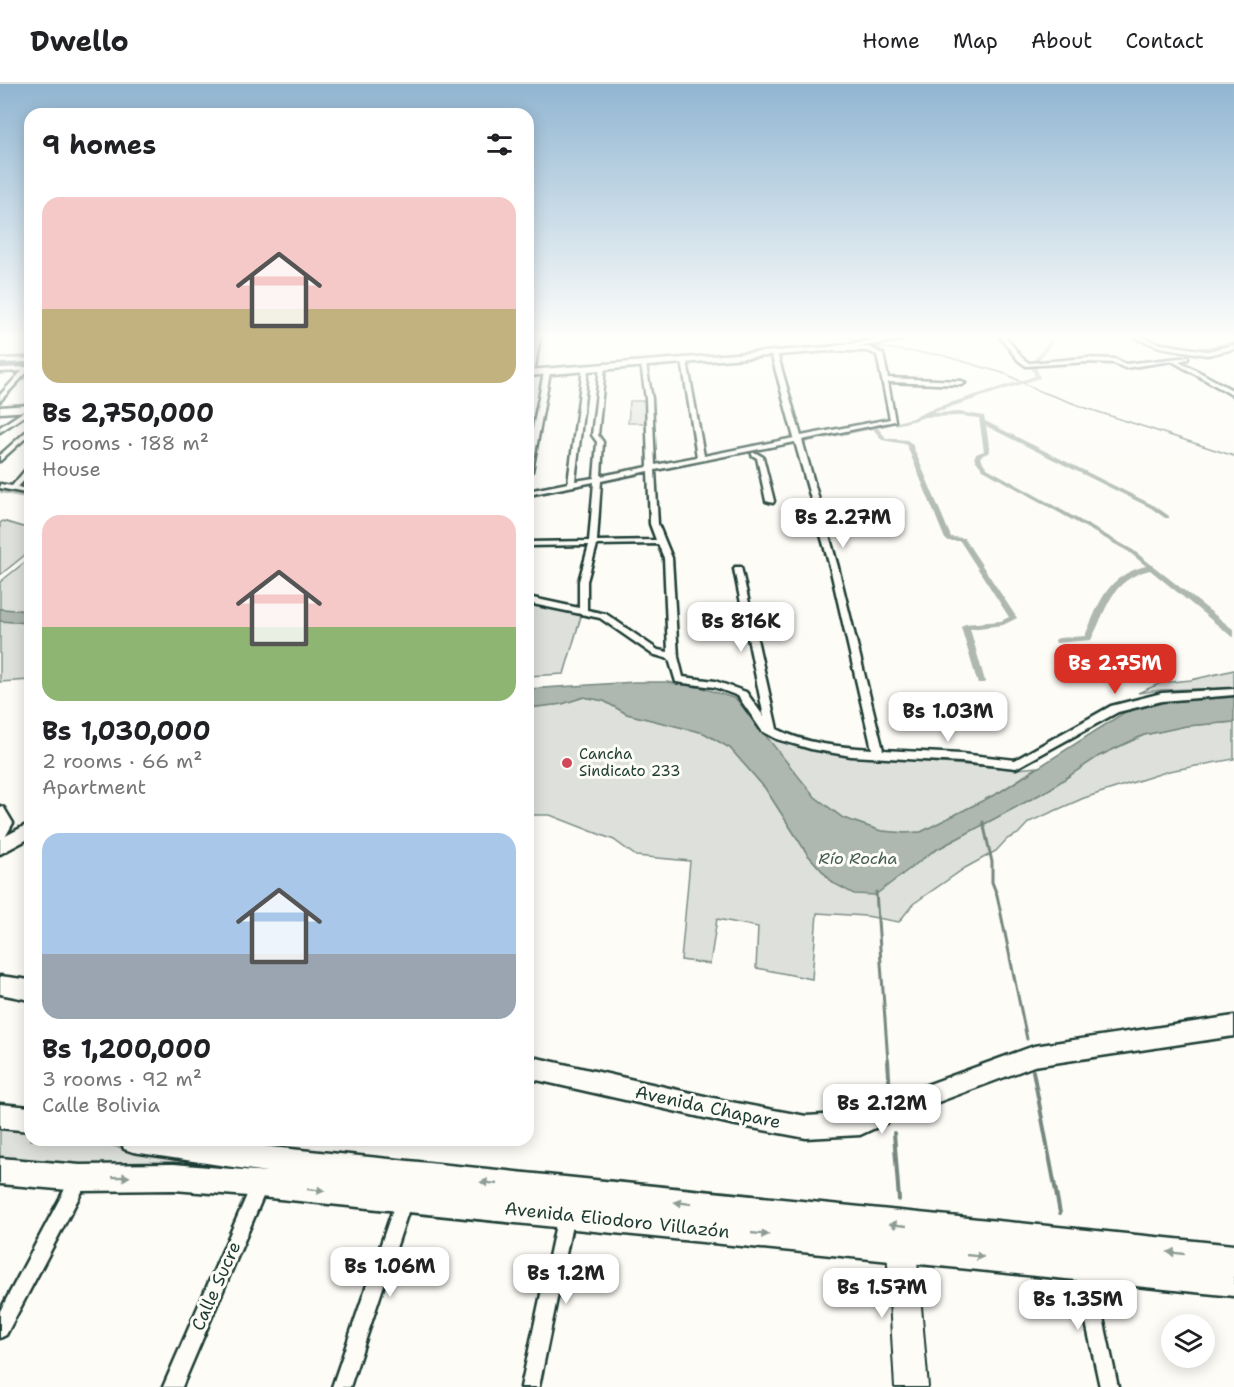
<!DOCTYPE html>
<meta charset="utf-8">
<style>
:root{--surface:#fff;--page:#f2f2f2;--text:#202124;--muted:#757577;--line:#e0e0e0;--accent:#d93025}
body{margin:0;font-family:"Shantell Sans",sans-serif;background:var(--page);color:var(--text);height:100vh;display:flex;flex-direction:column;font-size:22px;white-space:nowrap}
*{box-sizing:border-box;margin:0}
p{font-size:20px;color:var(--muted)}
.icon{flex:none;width:33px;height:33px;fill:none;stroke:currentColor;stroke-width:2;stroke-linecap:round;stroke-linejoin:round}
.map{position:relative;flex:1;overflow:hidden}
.details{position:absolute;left:24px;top:24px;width:510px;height:1038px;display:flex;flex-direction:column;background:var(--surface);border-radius:18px;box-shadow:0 3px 15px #0003}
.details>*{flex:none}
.buttons{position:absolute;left:1161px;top:1230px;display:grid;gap:12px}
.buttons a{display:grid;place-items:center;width:54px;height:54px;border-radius:50%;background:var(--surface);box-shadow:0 3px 15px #0003;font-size:30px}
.price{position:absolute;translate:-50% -51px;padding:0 14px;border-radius:12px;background:#fff;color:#222;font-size:20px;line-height:39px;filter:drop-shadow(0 2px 3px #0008)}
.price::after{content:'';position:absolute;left:50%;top:36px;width:18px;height:14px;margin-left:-9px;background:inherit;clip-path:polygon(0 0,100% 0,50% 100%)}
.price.current{background:var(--accent);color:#fff}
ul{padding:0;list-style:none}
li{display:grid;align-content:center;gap:12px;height:318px;padding:0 18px}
li span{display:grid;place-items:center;height:186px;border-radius:18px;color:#555}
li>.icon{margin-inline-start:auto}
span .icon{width:108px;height:108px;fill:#fffc;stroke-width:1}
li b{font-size:26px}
h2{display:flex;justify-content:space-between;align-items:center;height:72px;padding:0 18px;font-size:26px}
header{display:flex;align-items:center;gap:36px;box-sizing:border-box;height:84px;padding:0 30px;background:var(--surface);border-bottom:2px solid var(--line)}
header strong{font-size:28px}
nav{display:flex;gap:33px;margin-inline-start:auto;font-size:21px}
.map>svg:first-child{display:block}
</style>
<header>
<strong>Dwello</strong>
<nav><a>Home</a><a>Map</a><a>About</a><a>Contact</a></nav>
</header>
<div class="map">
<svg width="1234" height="1303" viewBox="0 0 1234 1303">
<rect width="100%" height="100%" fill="#fdfcf7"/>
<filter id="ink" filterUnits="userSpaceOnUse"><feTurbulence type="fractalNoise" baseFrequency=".0167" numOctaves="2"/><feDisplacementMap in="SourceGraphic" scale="12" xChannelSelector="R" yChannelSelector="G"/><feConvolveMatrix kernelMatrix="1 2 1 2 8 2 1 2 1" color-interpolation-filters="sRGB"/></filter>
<g filter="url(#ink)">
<path fill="#dde0db" stroke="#7e8e88" stroke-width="1.5" d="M 630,317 L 646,317 L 645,339 L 628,339 Z
M 3,437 L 30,445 L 30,467 L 0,491 L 0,439 Z
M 30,474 L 30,527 L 0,525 L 0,498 Z
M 528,520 L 582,529 L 564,590 L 528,592 Z
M 0,537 L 30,539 L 30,596 L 0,598 Z
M 1234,586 L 1234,604 L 1161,606 L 1138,609 L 1161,599 L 1191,596 Z
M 584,613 L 604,617 L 627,630 L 704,649 L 730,664 L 765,704 L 808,771 L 833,799 L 874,810 L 932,768 L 1048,706 L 1099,672 L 1144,651 L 1186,642 L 1234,638 L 1234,675 L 1169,687 L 1084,714 L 1029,738 L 1018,750 L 1007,755 L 996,767 L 965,784 L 913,820 L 899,838 L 866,832 L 817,829 L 812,895 L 756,884 L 758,843 L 717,835 L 710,880 L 681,876 L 690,777 L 636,772 L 614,756 L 550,731 L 528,731 L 528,624 L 562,620 Z
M 763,651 L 832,670 L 1016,685 L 1038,683 L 1000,708 L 921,748 L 905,749 L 881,747 L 843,734 L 815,713 Z
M 0,1040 L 30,1044 L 30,1056 L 87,1056 L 198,1081 L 91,1083 L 0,1078 Z"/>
<path fill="#aeb8b1" stroke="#75877f" stroke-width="1.5" d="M 0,525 L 30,527 L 30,539 L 0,537 Z
M 635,598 L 667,598 L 703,604 L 736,615 L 815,713 L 843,734 L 881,747 L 905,749 L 921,748 L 1000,708 L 1125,628 L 1163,618 L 1234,613 L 1234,638 L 1186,642 L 1144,651 L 1099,672 L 1048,706 L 932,768 L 875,811 L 854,810 L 833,799 L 808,771 L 765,704 L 730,664 L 704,649 L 627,630 L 604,617 L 584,613 L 562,620 L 528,624 L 528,605 Z"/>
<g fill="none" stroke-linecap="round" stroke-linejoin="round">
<path stroke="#75877f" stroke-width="1.5" d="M 849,253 L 860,259
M 1140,253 L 1198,265 L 1234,258
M 865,262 L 941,271 L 1006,290 L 1037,306 L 1086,324 L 1234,372"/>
<path stroke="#75877f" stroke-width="3" d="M 983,738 L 992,778 L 992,798 L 997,811 L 1027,955
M 876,808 L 888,978"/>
<path stroke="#75877f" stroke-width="4" d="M 888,976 L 890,1011
M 1033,987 L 1060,1129
M 894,1049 L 899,1116"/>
<path fill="#aeb8b1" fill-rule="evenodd" d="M 1053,253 L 1057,253 L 1037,279 L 1033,279 L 1033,277 Z
M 1075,278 L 1077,279 L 1077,280 L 1036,283 L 1040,294 L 932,329 L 960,328 L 984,332 L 985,337 L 1155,422 L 1169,432 L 1169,434 L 1165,434 L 1151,424 L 986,342 L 990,368 L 981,372 L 980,374 L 987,384 L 1133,466 L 1234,546 L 1234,553 L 1231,552 L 1150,486 C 1110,496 1108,524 1091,556 L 1056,559 L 1055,557 L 1056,555 L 1059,554 L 1085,552 C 1100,518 1106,492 1146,482 L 1129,468 L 983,386 L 974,374 L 976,370 L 984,367 L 979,334 L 960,332 L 924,333 L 916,336 L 896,341 L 893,339 L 912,334 L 937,323 L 1035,292 L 1030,282 L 1031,280 Z
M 889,338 L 891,339 L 891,341 L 878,344 L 886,354 L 907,356 L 912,360 L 951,453 L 964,454 L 1017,534 L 1003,541 L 970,545 L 985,597 L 984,599 L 978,599 L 977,597 L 961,543 L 965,540 L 1001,537 L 1009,533 L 960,457 L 948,457 L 945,455 L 907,362 L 905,360 L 882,356 L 873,345 L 804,359 L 801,357 Z
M 778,360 L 781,362 L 780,363 L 736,372 L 733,370 Z
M 727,370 L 729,371 L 729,373 L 655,389 L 652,387 Z
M 646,387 L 649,389 L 648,390 L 601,400 L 598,398 L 601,396 Z
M 592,397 L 595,399 L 594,400 L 528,414 L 528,410 Z
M 0,405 L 30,411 L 30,415 L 0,409 Z"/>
<g stroke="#1f3d34" stroke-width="5">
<path id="minor" d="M 534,253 L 540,253 L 534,289 L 531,291 L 528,289 Z
M 901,253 L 914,253 L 877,260 L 874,258 Z
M 1000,253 L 1006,253 L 1022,274 L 1029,279 L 1087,274 L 1115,275 L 1126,280 L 1188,273 L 1188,275 L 1179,277 L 1234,307 L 1234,312 L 1172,277 L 1125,284 L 1114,279 L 1087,278 L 1026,282 L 1018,276 Z
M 1133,253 L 1141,253 L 1161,260 L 1207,267 L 1234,261 L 1234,265 L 1207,271 L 1160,263 Z
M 869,263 L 883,270 L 888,294 L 962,297 L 965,299 L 962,301 L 888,298 L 895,337 L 802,356 L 838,483 L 883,666 L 961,670 L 1015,676 L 1111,622 L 1162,609 L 1234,605 L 1234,611 L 1162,617 L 1118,628 L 1016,684 L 961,678 L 851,672 L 811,665 L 777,655 L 762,647 L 738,612 L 714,603 L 676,598 L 669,575 L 652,570 L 600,534 L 528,519 L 528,513 L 579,524 L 579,497 L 589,461 L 528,462 L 528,458 L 589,457 L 594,398 L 528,411 L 528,407 L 568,399 L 583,284 L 588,285 L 575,397 L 594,394 L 597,358 L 592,351 L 600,283 L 605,284 L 598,351 L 603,358 L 601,392 L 648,383 L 646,315 L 641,280 L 646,281 L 652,315 L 655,381 L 697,373 L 682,276 L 687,277 L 704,372 L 794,354 L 771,269 L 774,267 L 777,269 L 801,352 L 890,335 L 877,271 L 868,267 L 828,267 L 825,265 L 828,263 ZM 795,358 L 830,483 L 872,665 C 841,663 805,660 777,645 L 741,483 L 735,483 L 734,485 L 764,633 L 746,608 L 715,597 L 683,593 L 678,573 L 672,474 L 658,440 L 655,386 ZM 648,387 L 650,440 L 656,456 L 597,457 L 601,397 ZM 658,460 L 664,474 L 668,568 L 658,566 L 606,530 L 587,526 L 587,497 L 597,461 Z
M 30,274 L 30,278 L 0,279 L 0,275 Z
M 0,284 L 27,283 L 30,285 L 0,317 L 0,311 L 22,287 L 0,288 Z
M 547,286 L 550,288 L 532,387 L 528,389 L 528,369 L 544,288 Z
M 30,323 L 30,328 L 0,348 L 0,343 Z
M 30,344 L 30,350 L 0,377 L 0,371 Z
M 752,369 L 756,369 L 763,373 L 774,417 L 773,419 L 766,417 L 757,374 L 752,371 Z
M 27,384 L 30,384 L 30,390 L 18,403 L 30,406 L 30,410 L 0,404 L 0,400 L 12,402 Z
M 0,722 L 4,724 L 13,739 L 4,755 L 0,757 Z
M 80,1086 L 86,1088 L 88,1094 L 86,1100 L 6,1251 L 0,1254 L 0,1227 L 74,1088 Z
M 260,1093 L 266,1095 L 268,1101 L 182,1303 L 163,1303 L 254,1095 Z
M 404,1108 L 410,1110 L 412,1116 L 350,1303 L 332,1303 L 396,1116 L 398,1110 Z
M 566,1123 L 572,1125 L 574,1131 L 539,1303 L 521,1303 L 558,1131 L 560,1125 Z
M 1083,1174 L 1089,1177 L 1092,1183 L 1118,1303 L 1100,1303 L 1074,1183 L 1077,1177 Z"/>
</g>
<g stroke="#1f3d34" stroke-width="4">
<path id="tertiary" d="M 897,1154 L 913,1158 L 916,1165 L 928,1303 L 895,1303 L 887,1164 L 890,1157 Z"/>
</g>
<g stroke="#1f3d34" stroke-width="5">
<path id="secondary" d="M 882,253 L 892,253 L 877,260 L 828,267 L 528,292 L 528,286 L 828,263 L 875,256 Z
M 30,321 L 30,327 L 0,329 L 0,323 Z
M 30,739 L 30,754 L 0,770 L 0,755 Z
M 0,892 L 30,896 L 30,916 L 0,910 Z
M 1234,932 L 1234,952 L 1034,982 L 901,1032 L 860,1051 L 806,1054 L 731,1040 L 528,994 L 528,972 L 731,1018 L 806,1032 L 859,1029 L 896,1012 L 1034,962 Z"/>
</g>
<g stroke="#1f3d34" stroke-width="5">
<path id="trunk" d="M 0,1020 L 30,1023 L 30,1047 L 0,1044 Z
M 121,1056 L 219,1056 L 271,1063 L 1234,1161 L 1234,1212 L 260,1113 L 174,1106 L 80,1107 L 0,1100 L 0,1074 L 80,1081 L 174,1080 L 267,1088 L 133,1068 L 124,1065 Z"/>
</g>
<use href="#minor" fill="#fdfcf7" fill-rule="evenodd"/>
<use href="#tertiary" fill="#fdfcf7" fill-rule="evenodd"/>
<use href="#secondary" fill="#fdfcf7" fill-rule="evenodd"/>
<use href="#trunk" fill="#fdfcf7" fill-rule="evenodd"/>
</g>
<defs><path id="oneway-solid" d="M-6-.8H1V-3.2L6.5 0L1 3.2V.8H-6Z" transform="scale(1.5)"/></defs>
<g fill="#8e9c96">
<use href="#oneway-solid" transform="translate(121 1093) rotate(-1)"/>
<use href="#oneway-solid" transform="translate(489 1099) rotate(-174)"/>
<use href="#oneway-solid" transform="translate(316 1106) rotate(6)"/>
<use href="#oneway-solid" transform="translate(683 1119) rotate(-174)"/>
<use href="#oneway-solid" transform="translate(898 1141) rotate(-174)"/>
<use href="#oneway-solid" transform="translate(760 1150) rotate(6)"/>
<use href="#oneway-solid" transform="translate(1176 1169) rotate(-174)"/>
<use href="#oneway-solid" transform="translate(975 1172) rotate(6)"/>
</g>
</g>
<linearGradient id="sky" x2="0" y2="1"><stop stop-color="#91b6d2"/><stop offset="0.58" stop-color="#fefefb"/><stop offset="1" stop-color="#fefefb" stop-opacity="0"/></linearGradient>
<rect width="1234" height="435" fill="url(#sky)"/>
<circle fill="#d1495b" stroke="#fdfcf7" stroke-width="2" cx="567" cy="679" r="6"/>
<g text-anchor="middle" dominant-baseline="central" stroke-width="6" stroke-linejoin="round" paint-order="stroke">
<g font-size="15" fill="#1f3d34" stroke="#fdfcf7" text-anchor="start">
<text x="579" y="670">Cancha<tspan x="579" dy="17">Sindicato 233</tspan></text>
</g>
<g font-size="16" font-style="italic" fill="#435c53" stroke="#fdfcf7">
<text x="858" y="774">Río Rocha</text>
</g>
<g font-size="18" fill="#1f3d34" stroke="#fdfcf7">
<text transform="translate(708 1023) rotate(12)">Avenida Chapare</text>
<text transform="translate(617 1136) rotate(6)">Avenida Eliodoro Villazón</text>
<text transform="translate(216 1202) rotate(-66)">Calle Sucre</text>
</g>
</g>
</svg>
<div class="buttons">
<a><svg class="icon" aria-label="layers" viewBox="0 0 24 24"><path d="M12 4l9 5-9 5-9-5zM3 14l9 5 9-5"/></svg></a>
</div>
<b class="price" style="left:843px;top:465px">Bs 2.27M</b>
<b class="price" style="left:741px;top:569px">Bs 816K</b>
<b class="price current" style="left:1115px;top:611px">Bs 2.75M</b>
<b class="price" style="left:948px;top:659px">Bs 1.03M</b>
<b class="price" style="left:882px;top:1051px">Bs 2.12M</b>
<b class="price" style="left:390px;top:1214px">Bs 1.06M</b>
<b class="price" style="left:566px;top:1221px">Bs 1.2M</b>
<b class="price" style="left:882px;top:1235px">Bs 1.57M</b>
<b class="price" style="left:1078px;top:1247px">Bs 1.35M</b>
<section class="details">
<h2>9 homes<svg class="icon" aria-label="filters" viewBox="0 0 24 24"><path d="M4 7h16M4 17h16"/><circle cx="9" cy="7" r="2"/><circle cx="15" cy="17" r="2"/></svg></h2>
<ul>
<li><span style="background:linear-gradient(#f6c9c9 60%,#c2b280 0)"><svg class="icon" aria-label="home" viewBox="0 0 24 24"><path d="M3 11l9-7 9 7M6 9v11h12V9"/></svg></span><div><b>Bs 2,750,000</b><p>5 rooms · 188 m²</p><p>House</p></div></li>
<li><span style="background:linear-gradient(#f6c9c9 60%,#8fb573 0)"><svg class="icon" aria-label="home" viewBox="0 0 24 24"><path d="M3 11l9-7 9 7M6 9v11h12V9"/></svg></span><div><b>Bs 1,030,000</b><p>2 rooms · 66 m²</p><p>Apartment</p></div></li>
<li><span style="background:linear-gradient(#a9c7e8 65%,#9aa5b1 0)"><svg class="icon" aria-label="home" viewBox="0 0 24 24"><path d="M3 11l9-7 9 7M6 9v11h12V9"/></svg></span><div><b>Bs 1,200,000</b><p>3 rooms · 92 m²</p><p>Calle Bolivia</p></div></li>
</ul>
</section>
</div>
